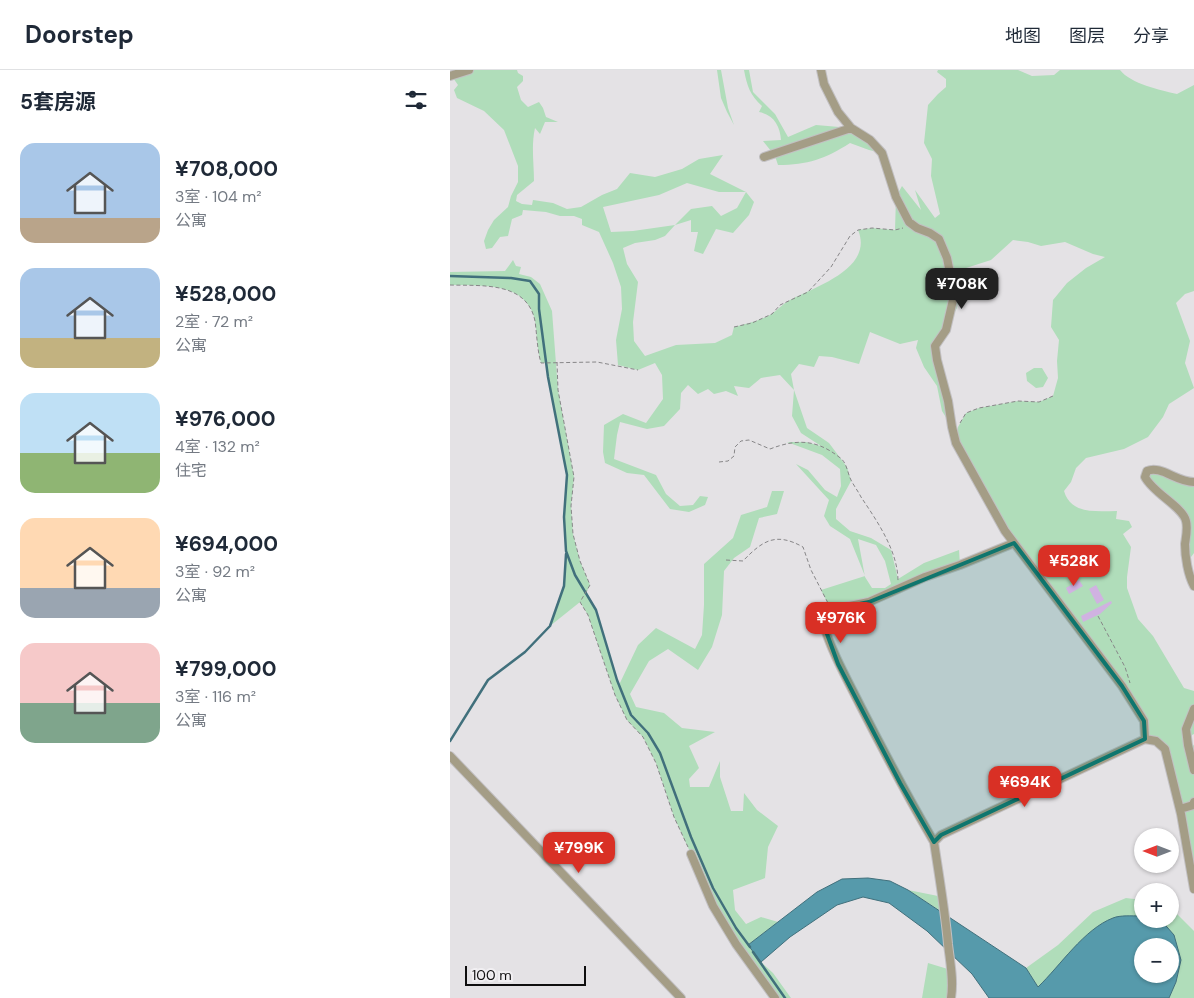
<!DOCTYPE html>
<html lang="zh">
<meta charset="utf-8">
<style>
:root{--surface:#fff;--page:#f6f6f7;--text:#1f2937;--muted:#747a83;--line:#e0e1e3;--accent:#d93025}
body{margin:0;font-family:"DM Sans","Noto Sans SC",sans-serif;background:var(--page);color:var(--text);height:100vh;display:flex;flex-direction:column;font-size:19px;white-space:nowrap}
*{box-sizing:border-box;margin:0}
p{font-size:16px;color:var(--muted)}
.icon{flex:none;width:28px;height:28px;fill:none;stroke:currentColor;stroke-width:2;stroke-linecap:round;stroke-linejoin:round}
.map{position:relative;flex:1;overflow:hidden}
.drawer{display:flex;flex-direction:column;background:var(--surface);width:450px}
.drawer>*{flex:none}
.needle{width:32px;rotate:270deg}
.controls{position:absolute;left:684px;top:758px;display:grid;gap:10px}
.controls a{display:grid;place-items:center;width:45px;height:45px;border-radius:50%;background:var(--surface);box-shadow:0 1px 4px #0004;font-size:25px}
.scale{position:absolute;left:15px;bottom:12px;width:121px;box-sizing:border-box;padding-left:5px;border:2px solid #0f0e0f;border-top:0;font-size:14px;line-height:18px;white-space:nowrap;color:#0f0e0f;-webkit-text-stroke:4px #f1eff2;paint-order:stroke}
.price{position:absolute;translate:-50% -42px;padding:0 11px;border-radius:10px;background:var(--accent);color:#fff;font-size:16px;line-height:32px;filter:drop-shadow(0 1px 2px #0008)}
.price::after{content:'';position:absolute;left:50%;top:30px;width:15px;height:11px;margin-left:-8px;background:inherit;clip-path:polygon(0 0,100% 0,50% 100%)}
.price.active{background:#222;color:#fff}
ul{padding:0;list-style:none}
li{display:flex;align-items:center;gap:15px;height:125px;padding:0 20px}
li span{display:grid;place-items:center;flex:none;width:140px;height:100px;border-radius:15px;color:#555}
li>.icon{margin-inline-start:auto}
span .icon{width:60px;height:60px;fill:#fffc;stroke-width:1}
li b{font-size:21px}
h2{display:flex;justify-content:space-between;align-items:center;height:60px;padding:0 20px;font-size:21px}
header{display:flex;align-items:center;gap:30px;box-sizing:border-box;height:70px;padding:0 25px;background:var(--surface);border-bottom:1px solid var(--line)}
header strong{font-size:24px}
nav{display:flex;gap:28px;margin-inline-start:auto;font-size:18px}
main{display:flex;flex:1;min-height:0}
.map>svg:first-child{display:block}
</style>
<header>
<strong>Doorstep</strong>
<nav><a>地图</a><a>图层</a><a>分享</a></nav>
</header>
<main>
<section class="drawer">
<h2>5套房源<svg class="icon" aria-label="filters" viewBox="0 0 24 24"><path d="M4 7h16M4 17h16"/><circle cx="9" cy="7" r="2"/><circle cx="15" cy="17" r="2"/></svg></h2>
<ul>
<li><span style="background:linear-gradient(#a9c7e8 75%,#b9a48a 0)"><svg class="icon" aria-label="home" viewBox="0 0 24 24"><path d="M3 11l9-7 9 7M6 9v11h12V9"/></svg></span><div><b>¥708,000</b><p>3室 · 104 m²</p><p>公寓</p></div></li>
<li><span style="background:linear-gradient(#a9c7e8 70%,#c2b280 0)"><svg class="icon" aria-label="home" viewBox="0 0 24 24"><path d="M3 11l9-7 9 7M6 9v11h12V9"/></svg></span><div><b>¥528,000</b><p>2室 · 72 m²</p><p>公寓</p></div></li>
<li><span style="background:linear-gradient(#bfe0f5 60%,#8fb573 0)"><svg class="icon" aria-label="home" viewBox="0 0 24 24"><path d="M3 11l9-7 9 7M6 9v11h12V9"/></svg></span><div><b>¥976,000</b><p>4室 · 132 m²</p><p>住宅</p></div></li>
<li><span style="background:linear-gradient(#ffd9b3 70%,#9aa5b1 0)"><svg class="icon" aria-label="home" viewBox="0 0 24 24"><path d="M3 11l9-7 9 7M6 9v11h12V9"/></svg></span><div><b>¥694,000</b><p>3室 · 92 m²</p><p>公寓</p></div></li>
<li><span style="background:linear-gradient(#f6c9c9 60%,#7fa58c 0)"><svg class="icon" aria-label="home" viewBox="0 0 24 24"><path d="M3 11l9-7 9 7M6 9v11h12V9"/></svg></span><div><b>¥799,000</b><p>3室 · 116 m²</p><p>公寓</p></div></li>
</ul>
</section>
<div class="map">
<svg width="744" height="928" viewBox="0 0 744 928">
<rect width="100%" height="100%" fill="#e4e2e5"/>
<path fill="#b0ddba" fill-rule="evenodd" d="M 19,0 L 67,0 L 68,3 L 73,6 L 73,11 L 67,17 L 71,30 L 78,37 L 89,32 L 93,38 L 96,47 L 108,52 L 95,52 L 90,64 L 85,58 C 81,76 84,93 84,111 L 67,125 L 66,131 L 72,134 L 82,135 L 83,130 L 103,133 L 117,139 L 131,137 L 152,125 L 167,119 L 180,103 L 205,107 L 232,99 L 249,89 L 273,85 L 260,104 L 296,122 L 304,132 L 299,145 L 283,163 L 266,159 L 253,184 L 244,181 L 248,162 L 241,162 L 241,150 L 225,155 L 215,166 L 205,170 L 185,173 L 173,178 L 177,194 L 188,212 L 183,252 L 184,271 L 195,286 L 226,275 L 265,273 L 282,265 L 284,257 C 296,254 308,251 320,245 C 328,240 333,233 342,229 C 367,216 424,198 408,160 L 422,158 L 445,160 L 446,127 L 452,116 L 471,140 L 465,120 L 485,148 L 490,144 L 481,106 L 482,89 L 474,73 L 478,35 L 488,24 L 496,17 L 496,9 L 487,2 L 488,0 L 568,0 L 582,6 L 604,5 L 610,0 L 670,0 C 681,14 710,20 727,24 L 744,15 L 744,221 L 735,224 L 726,233 L 740,271 L 735,293 L 744,318 L 719,334 L 713,347 L 698,367 L 674,379 L 636,388 L 626,398 L 621,412 L 614,421 C 621,445 647,441 667,441 L 666,449 L 679,451 L 682,457 L 673,464 L 681,477 L 677,507 L 677,518 L 688,549 L 703,566 L 734,618 L 744,621 L 744,664 L 742,665 L 742,673 L 744,676 L 744,819 L 715,679 L 695,669 L 694,651 L 555,461 L 506,373 L 508,357 L 516,343 L 529,338 L 568,331 L 589,332 L 603,326 L 608,308 L 607,291 L 609,270 L 601,257 L 603,230 L 617,213 L 636,198 L 655,187 L 643,184 L 615,172 L 591,176 L 578,172 L 563,170 L 541,190 L 513,199 L 507,238 L 485,276 L 502,357 L 492,341 L 487,316 L 474,297 L 466,278 L 468,270 L 450,274 L 420,262 L 409,294 L 382,287 L 369,286 L 364,297 L 349,294 L 341,304 L 344,320 L 357,358 L 379,373 L 397,397 L 401,411 L 386,439 L 386,449 L 400,461 L 421,468 L 441,480 L 448,509 L 474,493 L 509,480 L 510,495 L 444,521 L 381,540 L 371,520 L 415,506 L 400,469 L 380,456 L 374,446 L 379,430 L 346,394 L 358,400 L 375,420 L 387,427 L 391,416 L 390,399 L 372,385 L 337,372 L 356,372 L 371,376 L 351,363 L 342,346 L 344,320 L 330,305 L 311,308 L 299,318 L 284,316 L 288,326 L 276,321 L 264,324 L 258,319 L 248,324 L 238,315 L 231,323 L 230,339 L 214,356 L 197,359 L 170,352 L 167,365 L 164,389 L 206,405 L 216,424 L 230,436 L 243,435 L 250,426 L 258,427 L 255,435 L 239,442 L 220,439 L 194,405 L 177,403 L 155,393 L 153,382 L 154,355 L 173,344 L 196,353 L 213,329 L 212,305 L 205,293 L 188,300 L 168,295 L 166,270 L 172,239 L 171,217 L 163,193 L 149,162 L 132,155 L 132,149 L 124,146 L 110,146 L 96,142 L 73,140 L 72,145 L 62,149 L 58,166 L 50,167 L 42,178 L 36,179 L 34,171 L 38,160 L 44,150 L 58,137 L 61,126 L 68,112 L 68,96 L 54,60 L 34,41 L 7,28 L 4,20 L 8,15 L 1,5 ZM 237,113 L 269,122 L 296,122 L 287,138 L 271,146 L 262,136 L 241,139 L 225,155 L 183,161 L 161,162 L 153,137 L 209,125 ZM 408,469 L 426,475 L 435,491 L 441,514 L 435,518 L 422,518 L 415,507 Z
M 267,0 L 271,0 L 278,38 L 284,55 L 277,42 L 271,28 Z
M 294,0 L 299,0 L 303,22 L 325,44 L 338,67 L 366,55 L 401,58 L 432,83 L 419,80 L 400,73 C 375,89 358,95 328,95 L 325,86 L 313,71 L 331,70 C 330,56 324,45 309,42 L 312,36 C 300,25 297,16 294,0 Z
M 63,190 L 66,196 L 71,197 L 69,204 L 81,207 L 90,214 L 102,241 L 108,320 L 124,407 L 121,436 L 123,464 L 130,491 L 140,515 L 136,523 L 146,540 L 169,615 L 188,575 L 206,558 L 245,579 L 252,565 L 254,535 L 254,494 L 283,468 L 291,445 L 317,437 L 322,421 L 334,421 L 327,444 L 309,448 L 300,477 L 284,488 L 274,501 L 272,545 L 262,577 L 248,600 L 218,579 L 199,591 L 180,624 L 186,637 L 214,643 L 232,658 L 265,662 L 239,676 L 249,698 L 239,709 L 240,717 L 259,717 L 270,691 L 270,707 L 281,741 L 293,741 L 294,723 L 307,740 L 328,756 L 318,777 L 315,808 L 283,820 L 285,840 L 296,854 L 311,847 L 328,852 L 298,875 L 311,892 L 323,903 L 341,928 L 325,928 L 286,874 L 241,784 L 224,747 L 206,693 L 193,667 L 177,650 L 165,625 L 138,545 L 130,532 L 100,556 L 114,516 L 116,481 L 114,447 L 117,405 L 96,293 L 91,293 C 87,279 87,265 85,251 C 77,211 31,216 0,215 L 0,202 L 55,201 Z
M 584,298 L 592,298 L 598,308 L 593,317 L 586,318 L 577,311 L 576,303 Z
M 697,401 L 744,412 L 744,483 L 738,491 L 736,450 L 698,414 Z
M 458,820 L 493,827 L 495,844 Z
M 676,828 L 692,830 L 692,846 L 690,846 L 605,901 L 588,917 L 576,898 L 608,875 L 643,842 Z
M 720,837 L 744,861 L 744,928 L 719,928 L 726,912 L 731,890 L 710,849 L 720,849 Z
M 478,893 L 501,900 L 501,928 L 472,928 Z"/>
<path fill="#569aab" stroke="#41707c" fill-rule="evenodd" d="M 418,808 L 440,811 L 458,820 L 576,898 L 588,917 C 610,896 634,859 663,848 C 670,845 682,846 690,846 L 692,846 L 692,849 L 710,849 L 724,865 L 731,890 L 726,912 L 719,928 L 539,928 L 522,904 L 477,861 L 439,833 L 413,827 L 387,835 L 340,867 L 311,892 L 298,875 L 367,822 L 392,809 ZM 692,876 L 720,876 L 720,904 L 692,904 Z"/>
<g fill="none" stroke-linecap="round" stroke-linejoin="round">
<path stroke="#41707c" stroke-width="2.5" d="M 0,206 L 61,208 L 80,211 L 89,224 L 89,239 L 98,307 L 117,405 L 114,447 L 116,481 L 125,505 L 146,540 L 167,610 L 181,645 L 198,663 L 210,683 L 241,767 L 263,818 L 286,858 L 300,877
M 0,671 L 38,610 L 75,582 L 100,556 L 114,516 L 116,484
M 303,882 L 335,928"/>
</g>
<path fill="#d0b2e1" d="M 629,510 L 633,516 L 619,524 L 616,518 Z
M 646,515 L 654,530 L 647,534 L 639,519 Z
M 661,531 L 662,533 L 650,544 L 633,552 L 631,546 Z"/>
<g fill="none" stroke-linecap="round" stroke-linejoin="round">
<g stroke="#c2c0c3" stroke-width="10">
<path id="minor" d="M 371,0 L 374,14 L 388,42 L 401,58 L 420,70 L 432,83 L 446,127 L 459,152 L 467,158 L 480,163 L 489,169 L 497,188 L 501,208 L 503,230 L 496,260 L 485,276 L 487,290 L 498,331 L 502,357 L 506,373 L 555,461 L 672,616 L 694,651 L 695,669
M 0,6 L 19,0
M 314,87 L 401,58
M 744,412 C 726,412 711,395 697,401 L 695,407 C 703,423 733,437 736,451 C 738,458 736,467 735,474 C 735,487 738,505 744,516
M 744,639 L 736,659 L 738,675 L 744,700
M 0,686 L 231,928
M 730,739 L 743,735 L 744,732
M 484,772 C 458,727 434,682 411,637 C 397,609 382,583 373,553 L 381,540 L 419,532 L 475,507 L 510,495 L 564,473
M 241,784 L 263,836 L 286,874 L 325,928
M 501,928 C 504,910 500,892 498,874 C 495,840 489,806 484,772 L 491,765 L 695,669 L 706,671 L 715,679 L 731,744 L 744,819"/>
</g>
<path stroke="#878688" stroke-width="1" stroke-dasharray="4 2.5" stroke-linecap="butt" d="M 0,215 C 31,216 77,211 85,251 C 87,265 87,279 91,293 L 147,292 L 188,300
M 284,257 L 302,253 L 322,244 L 330,235 L 358,222 L 381,197 L 400,166 L 408,160 L 422,158 L 445,160 L 453,158
M 107,292 L 108,320 L 124,407 L 121,436 L 123,464 L 130,491 L 140,515 L 130,532 L 138,545 L 165,625 L 177,650 L 193,667 L 206,693 L 224,747 L 238,777
M 510,353 L 516,343 L 529,338 L 568,331 L 589,332 L 603,326
M 269,392 L 278,391 L 284,386 L 285,377 L 291,371 L 299,370 L 320,379 C 346,369 366,369 389,387 C 397,392 397,402 401,410 C 404,416 408,421 411,427 C 427,451 448,481 448,511
M 276,490 L 293,491 C 313,470 326,462 353,477 L 361,500 L 378,533
M 648,546 L 675,597 L 680,613"/>
<use href="#minor" stroke="#a49d86" stroke-width="8"/>
</g>
<path fill="#0f766e" fill-opacity="0.2" stroke="#0f766e" stroke-width="4" stroke-linejoin="round" d="M 564,473 L 672,616 L 694,651 L 695,669 L 491,765 L 484,772 L 450,713 L 388,594 L 373,553 L 381,540 L 419,532 Z"/>
</svg>
<div class="controls">
<a><svg class="needle" viewBox="-14 -14 28 28"><path d="M0-13l5 13h-10z" fill="#e53935"/><path d="M0 13l5-13h-10z" fill="#747a83"/></svg></a>
<a>+</a>
<a>−</a>
</div>
<div class="scale">100 m</div>
<b class="price active" style="left:512px;top:240px">¥708K</b>
<b class="price" style="left:624px;top:517px">¥528K</b>
<b class="price" style="left:391px;top:574px">¥976K</b>
<b class="price" style="left:575px;top:738px">¥694K</b>
<b class="price" style="left:129px;top:804px">¥799K</b>
</div>
</main>
